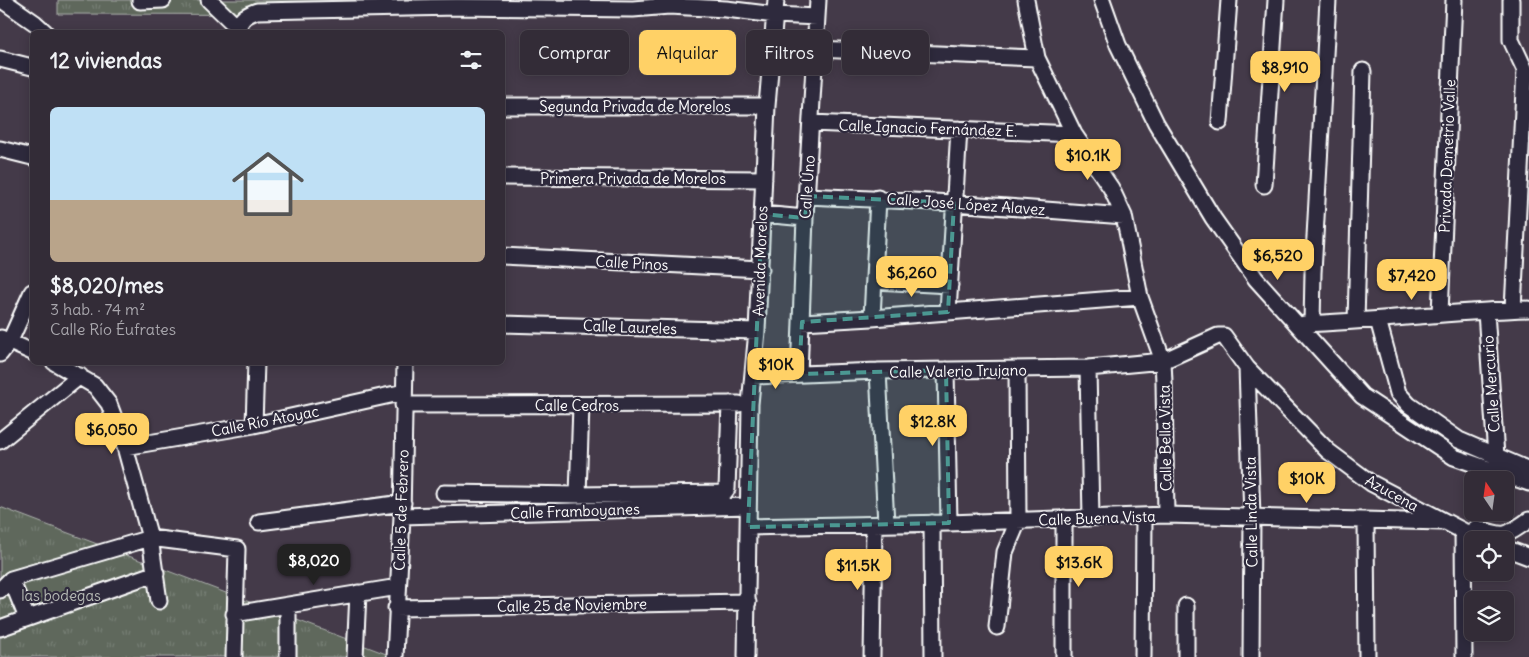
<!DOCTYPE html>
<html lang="es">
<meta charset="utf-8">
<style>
:root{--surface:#332c37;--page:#3b343f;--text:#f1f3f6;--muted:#a9a7ad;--line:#4e4852;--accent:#ffd166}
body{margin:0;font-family:Delius,sans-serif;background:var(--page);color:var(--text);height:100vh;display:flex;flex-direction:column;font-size:19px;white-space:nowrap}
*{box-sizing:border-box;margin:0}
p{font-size:16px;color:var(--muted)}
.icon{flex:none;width:28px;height:28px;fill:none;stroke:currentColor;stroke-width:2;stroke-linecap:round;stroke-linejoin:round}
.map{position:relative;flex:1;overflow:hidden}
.sheet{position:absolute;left:30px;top:30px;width:475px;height:335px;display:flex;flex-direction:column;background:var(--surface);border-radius:8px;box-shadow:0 2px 12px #0003,0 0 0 1px var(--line)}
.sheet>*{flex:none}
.top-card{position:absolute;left:520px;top:30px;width:475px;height:45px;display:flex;gap:10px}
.needle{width:32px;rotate:347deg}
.controls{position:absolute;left:1464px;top:471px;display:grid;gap:10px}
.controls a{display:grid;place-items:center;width:50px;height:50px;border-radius:8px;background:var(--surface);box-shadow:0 2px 12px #0003,0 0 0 1px var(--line);font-size:25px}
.price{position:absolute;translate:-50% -42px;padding:0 11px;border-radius:10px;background:var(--accent);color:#111;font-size:16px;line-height:32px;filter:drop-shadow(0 1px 2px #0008)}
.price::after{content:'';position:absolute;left:50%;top:30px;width:15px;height:11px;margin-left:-8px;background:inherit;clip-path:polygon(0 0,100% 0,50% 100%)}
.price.current{background:#222;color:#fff}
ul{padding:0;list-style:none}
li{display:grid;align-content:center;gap:10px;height:265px;padding:0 20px}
li span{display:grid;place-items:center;height:155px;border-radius:8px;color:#555}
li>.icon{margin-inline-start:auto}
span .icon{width:90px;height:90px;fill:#fffc;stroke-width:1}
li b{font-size:21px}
h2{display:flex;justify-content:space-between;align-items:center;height:60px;padding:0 20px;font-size:21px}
.pill{padding:0 18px;border-radius:8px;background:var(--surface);box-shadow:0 2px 12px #0003,0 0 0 1px var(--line);font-size:18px;line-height:45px}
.pill.current{background:var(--accent);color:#111}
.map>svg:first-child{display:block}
</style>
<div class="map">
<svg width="1529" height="657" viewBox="0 0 1529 657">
<defs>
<pattern id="grass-tufts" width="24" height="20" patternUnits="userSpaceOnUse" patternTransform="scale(1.25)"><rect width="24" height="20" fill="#5e675c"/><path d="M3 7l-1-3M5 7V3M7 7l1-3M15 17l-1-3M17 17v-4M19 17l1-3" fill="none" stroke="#767e74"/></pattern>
</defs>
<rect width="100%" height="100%" fill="#443a49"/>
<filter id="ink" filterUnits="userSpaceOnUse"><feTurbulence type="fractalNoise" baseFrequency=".02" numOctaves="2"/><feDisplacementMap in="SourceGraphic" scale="10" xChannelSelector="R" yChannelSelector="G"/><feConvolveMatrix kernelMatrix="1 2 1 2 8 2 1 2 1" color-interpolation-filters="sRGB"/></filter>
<g filter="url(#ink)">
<path fill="url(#grass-tufts)" stroke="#aeb3ae" d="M 58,0 L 469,0 L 469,15 L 58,14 Z
M 0,507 L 394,657 L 0,657 Z"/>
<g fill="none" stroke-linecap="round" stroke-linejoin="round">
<g stroke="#fff" stroke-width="19">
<path id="minor" d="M 2,0 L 35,23 L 45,32
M 209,0 L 238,28
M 1026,0 L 1037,58 L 1074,134 L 1111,188 L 1124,216 L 1140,297 L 1163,361 L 1164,382 L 1166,515
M 1102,0 L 1118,45 L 1156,123 L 1213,218 L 1256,279 L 1362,396 L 1454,457 L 1529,483
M 1511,0 L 1511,40 L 1525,70 L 1513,309
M 140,1 L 163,0
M 241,32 L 238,28 C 242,17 246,15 257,11 L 457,7 L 633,9 L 669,6 L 726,9 L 775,15 L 817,17
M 815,49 L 1037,58
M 0,59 L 32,67
M 502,106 L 767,106
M 1220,122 L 1229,0
M 811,123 L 1074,134
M 0,149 L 32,157
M 502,177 L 764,179
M 1264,185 L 1276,0
M 807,196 L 954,203 L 1124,216
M 762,214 L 805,218
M 502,256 L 761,269
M 875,281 L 950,285
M 948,312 L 959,129
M 1486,312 L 1496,456
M 1440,313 L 1454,0
M 872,318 L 878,198
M 1378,320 L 1398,393 L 1409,405 L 1459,440 L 1529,470
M 1356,321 L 1363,71
M 802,322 L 872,318 L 1140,297
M 502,324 L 757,331
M 1304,324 C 1379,321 1454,311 1529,309
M 1312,324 L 1313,273 L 1328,0
M 1,338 L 32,352
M 0,354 L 10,341 L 32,292
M 54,362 L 95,386 L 109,404 L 125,447 L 150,538 L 159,601
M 1088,368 L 1091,518
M 1247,368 L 1252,517 L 1251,657
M 946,370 L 949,523
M 878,371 L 886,524
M 799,374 L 805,218 L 818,0
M 753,376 L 878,371 L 1088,368 L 1163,361 L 1218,336 L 1224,336 L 1247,368 L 1328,451 L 1371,483 L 1463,531 L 1486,540
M 403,405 L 739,404
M 254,425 L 256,362
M 0,441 L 80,376
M 125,447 L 254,425 L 404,392
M 444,493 L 578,495 L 724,493 L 727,489 L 730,404
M 578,495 L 581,405
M 402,516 L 748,506
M 1064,518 L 1064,657
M 1366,521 L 1367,657
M 259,522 L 403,503
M 932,523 L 933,657
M 748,527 L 949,523 L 1166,515 L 1443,522
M 1476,528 C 1507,537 1502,538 1529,520
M 1463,531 L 1464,657
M 1505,548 L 1529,557
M 11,579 L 27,618
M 0,590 L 11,579 L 150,538 L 237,549 L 234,657
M 288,606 L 288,657
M 1186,606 L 1186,657
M 396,608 L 748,602
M 234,614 L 398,587
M 997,627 L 1005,552 L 1018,521 L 1017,370
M 0,628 L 156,573
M 355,657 L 358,593
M 395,657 L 402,516 L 405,362
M 746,657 L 750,404 L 757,331 L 767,106 L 776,0
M 872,657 L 874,525
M 1143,657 L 1144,516"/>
</g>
<use href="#minor" stroke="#2f2a3d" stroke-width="15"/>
</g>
</g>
<path fill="#4b9892" fill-opacity="0.2" stroke="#4b9892" stroke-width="4" stroke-dasharray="10 6" stroke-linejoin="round" d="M 807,196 L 954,203 L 948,312 L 802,322 L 799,374 L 946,370 L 949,523 L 748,527 L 762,214 L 805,218 Z"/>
<g text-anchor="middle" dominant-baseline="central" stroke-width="4.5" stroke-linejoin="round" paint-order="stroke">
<g font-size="15" fill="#fff" stroke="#2f2a3d">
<text x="635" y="106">Segunda Privada de Morelos</text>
<text transform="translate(928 128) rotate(2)">Calle Ignacio Fernández E.</text>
<text transform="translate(1447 156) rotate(-88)">Privada Demetrio Valle</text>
<text x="633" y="178">Primera Privada de Morelos</text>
<text transform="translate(807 187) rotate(-86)">Calle Uno</text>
<text transform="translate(966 204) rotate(4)">Calle José López Alavez</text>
<text transform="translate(760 261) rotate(-88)">Avenida Morelos</text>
<text transform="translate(632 263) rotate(3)">Calle Pinos</text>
<text transform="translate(630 327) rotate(2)">Calle Laureles</text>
<text transform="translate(958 371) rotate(-1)">Calle Valerio Trujano</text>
<text transform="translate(1491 384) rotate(-94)">Calle Mercurio</text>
<text x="577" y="405">Calle Cedros</text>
<text transform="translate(265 421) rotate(-11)">Calle Río Atoyac</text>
<text transform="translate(1165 438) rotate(-91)">Calle Bella Vista</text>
<text transform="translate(1392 493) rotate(29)">Azucena</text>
<text transform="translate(401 510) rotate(-88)">Calle 5 de Febrero</text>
<text transform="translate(575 511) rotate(-2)">Calle Framboyanes</text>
<text transform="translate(1251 512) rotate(-91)">Calle Linda Vista</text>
<text transform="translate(1097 518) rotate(-2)">Calle Buena Vista</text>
<text transform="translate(572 605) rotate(-1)">Calle 25 de Noviembre</text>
</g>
<g font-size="15" fill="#b7bbb6" stroke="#2f2a3d">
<text x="61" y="595">las bodegas</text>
</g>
</g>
</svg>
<div class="controls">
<a><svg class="needle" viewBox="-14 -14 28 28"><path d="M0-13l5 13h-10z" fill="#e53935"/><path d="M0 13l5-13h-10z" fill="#a9a7ad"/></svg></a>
<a><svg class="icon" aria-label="locate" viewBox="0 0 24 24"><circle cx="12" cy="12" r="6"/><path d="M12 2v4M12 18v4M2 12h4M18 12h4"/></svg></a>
<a><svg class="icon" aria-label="layers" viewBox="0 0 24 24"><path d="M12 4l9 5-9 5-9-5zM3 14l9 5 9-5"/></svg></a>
</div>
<b class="price" style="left:1285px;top:93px">$8,910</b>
<b class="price" style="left:1088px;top:181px">$10.1K</b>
<b class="price" style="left:1278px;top:281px">$6,520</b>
<b class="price" style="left:912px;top:298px">$6,260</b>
<b class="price" style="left:1412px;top:301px">$7,420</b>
<b class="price" style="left:776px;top:390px">$10K</b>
<b class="price" style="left:933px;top:447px">$12.8K</b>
<b class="price" style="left:112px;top:455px">$6,050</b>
<b class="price" style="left:1307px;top:504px">$10K</b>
<b class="price current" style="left:314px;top:586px">$8,020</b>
<b class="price" style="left:1079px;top:588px">$13.6K</b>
<b class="price" style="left:858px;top:591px">$11.5K</b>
<div class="top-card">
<a class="pill">Comprar</a>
<a class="pill current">Alquilar</a>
<a class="pill">Filtros</a>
<a class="pill">Nuevo</a>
</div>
<section class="sheet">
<h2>12 viviendas<svg class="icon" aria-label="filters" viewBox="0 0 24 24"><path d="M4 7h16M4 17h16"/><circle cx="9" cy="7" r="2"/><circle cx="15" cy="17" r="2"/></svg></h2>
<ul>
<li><span style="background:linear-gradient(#bfe0f5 60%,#b9a48a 0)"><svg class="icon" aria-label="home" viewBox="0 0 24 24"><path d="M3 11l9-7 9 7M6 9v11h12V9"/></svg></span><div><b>$8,020/mes</b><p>3 hab. · 74 m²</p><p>Calle Río Éufrates</p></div></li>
</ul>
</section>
</div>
